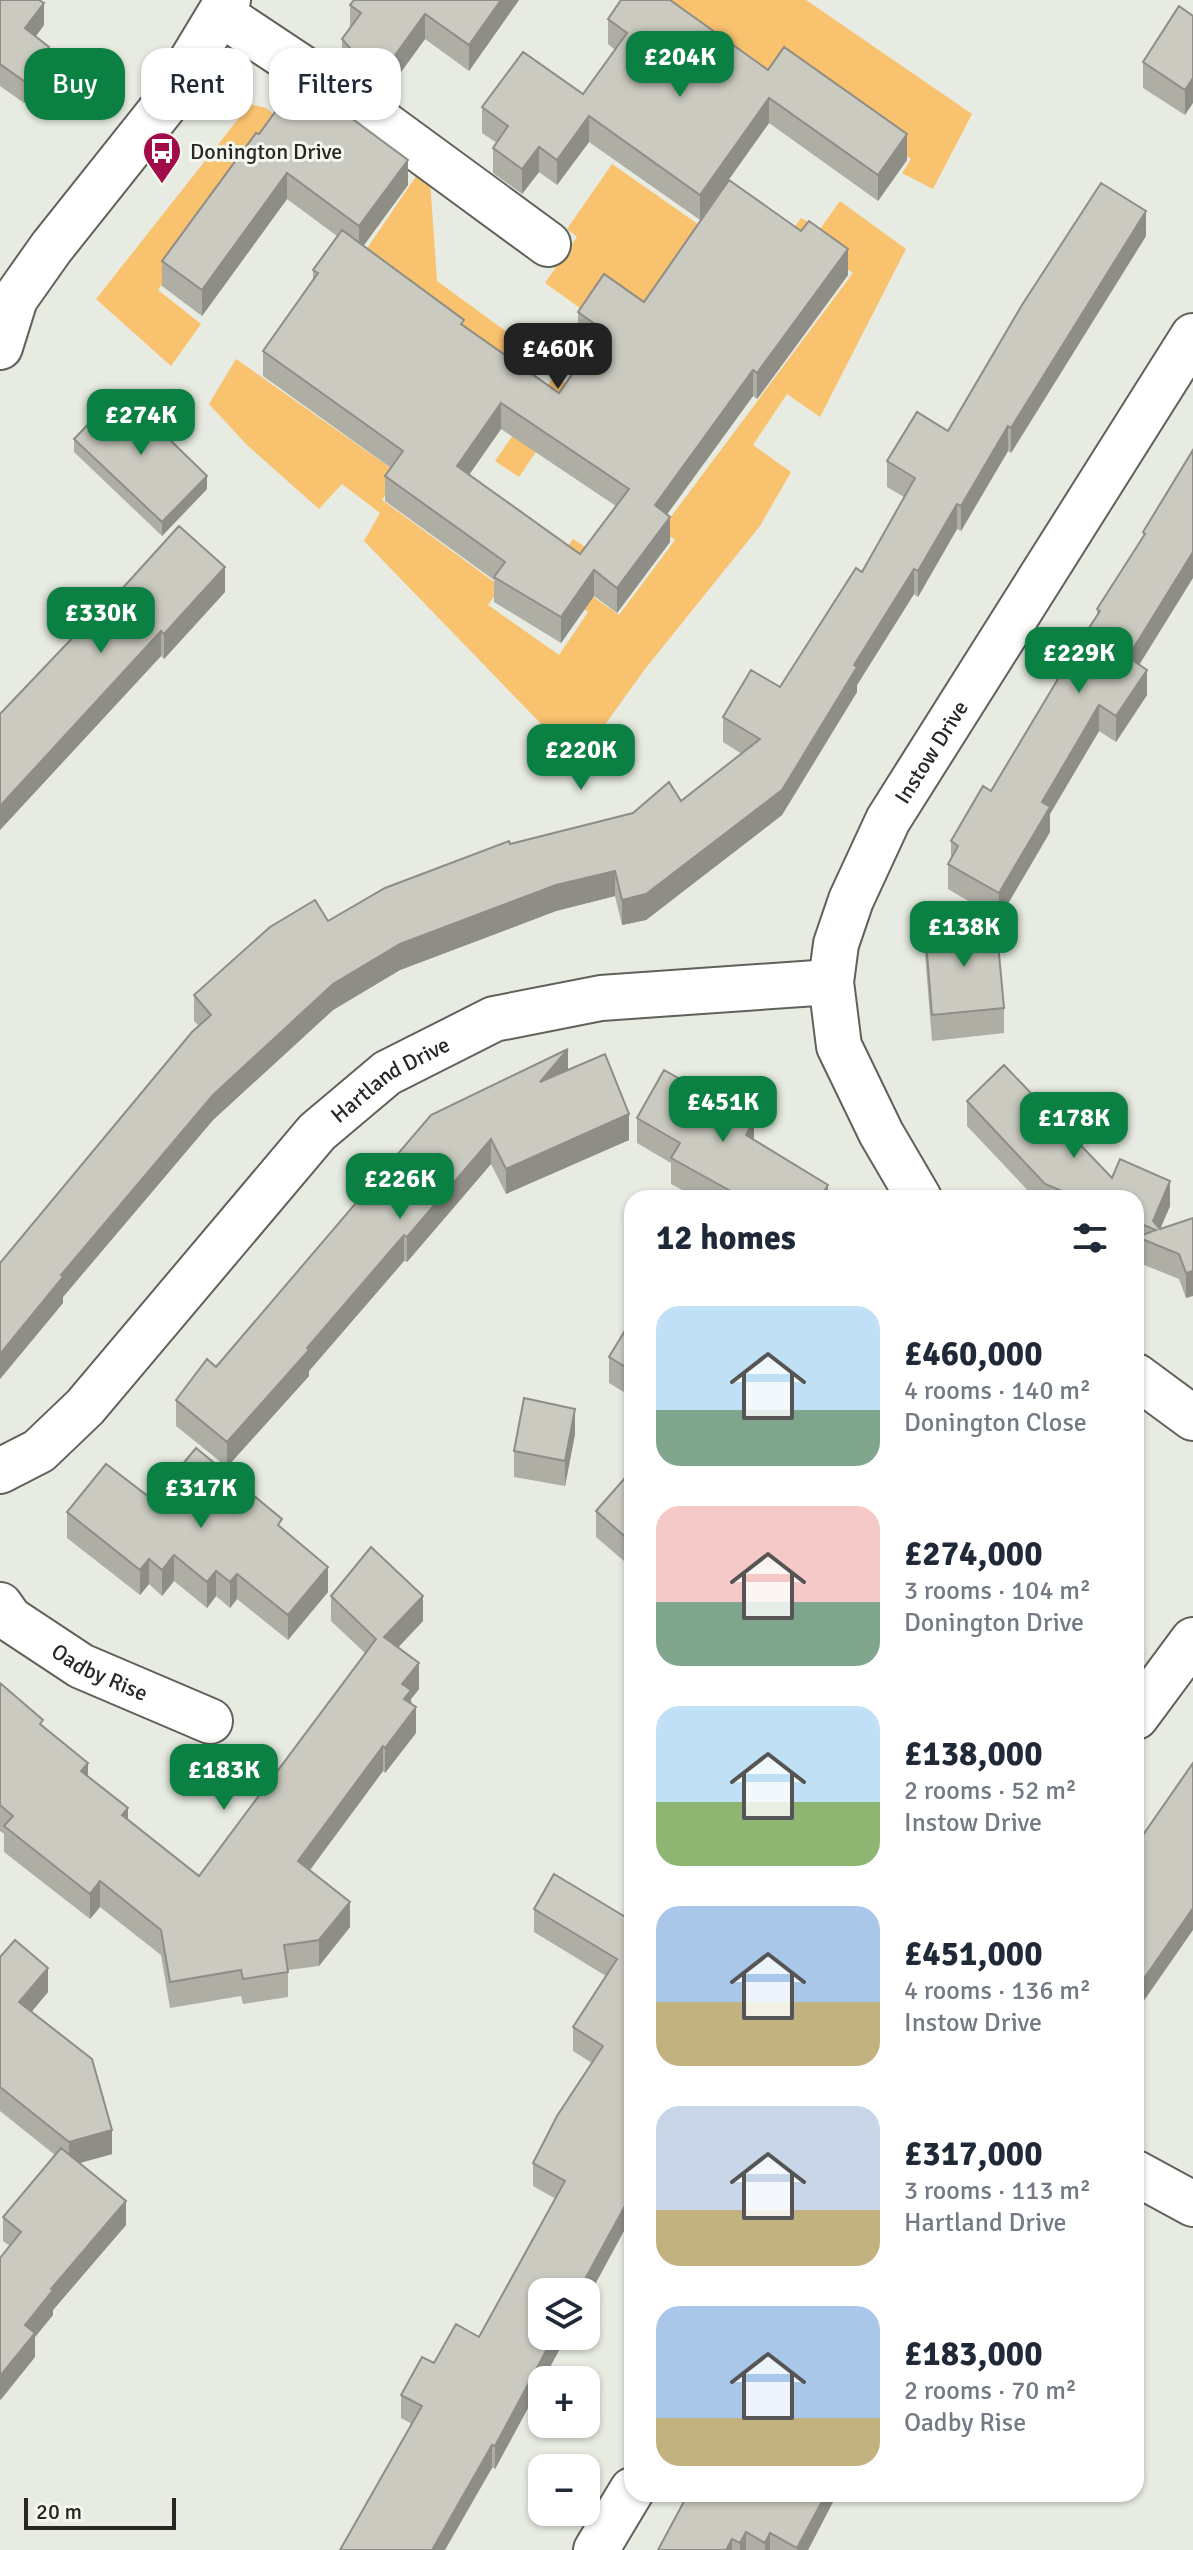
<!DOCTYPE html>
<meta charset="utf-8">
<style>
:root{--surface:#fff;--page:#f6f6f7;--text:#1f2937;--muted:#747a83;--accent:#0b8043}
body{margin:0;font-family:Signika,sans-serif;background:var(--page);color:var(--text);height:100vh;display:flex;flex-direction:column;font-size:30px;white-space:nowrap}
*{box-sizing:border-box;margin:0}
p{font-size:26px;color:var(--muted)}
.icon{flex:none;width:44px;height:44px;fill:none;stroke:currentColor;stroke-width:2;stroke-linecap:round;stroke-linejoin:round}
.map{position:relative;flex:1;overflow:hidden}
.sheet{position:absolute;left:624px;top:1190px;width:520px;height:1312px;display:flex;flex-direction:column;background:var(--surface);border-radius:24px;box-shadow:0 2px 6px #0004}
.sheet>*{flex:none}
.banner{position:absolute;left:24px;top:48px;width:480px;height:72px;display:flex;gap:16px}
.controls{position:absolute;left:528px;top:2278px;display:grid;gap:16px}
.controls a{display:grid;place-items:center;width:72px;height:72px;border-radius:16px;background:var(--surface);box-shadow:0 2px 6px #0004;font-size:40px}
.scale{position:absolute;left:24px;bottom:20px;width:152px;box-sizing:border-box;padding-left:8px;border:4px solid #272825;border-top:0;font-size:22px;line-height:28px;white-space:nowrap;color:#272825;-webkit-text-stroke:6px #f4f8ee;paint-order:stroke}
.price{position:absolute;translate:-50% -68px;padding:0 18px;border-radius:16px;background:var(--accent);color:#fff;font-size:26px;line-height:52px;filter:drop-shadow(0 2px 4px #0008)}
.price::after{content:'';position:absolute;left:50%;top:48px;width:24px;height:18px;margin-left:-12px;background:inherit;clip-path:polygon(0 0,100% 0,50% 100%)}
.price.on{background:#222;color:#fff}
ul{padding:0;list-style:none}
li{display:flex;align-items:center;gap:24px;height:200px;padding:0 32px}
li span{display:grid;place-items:center;flex:none;width:224px;height:160px;border-radius:24px;color:#555}
li>.icon{margin-inline-start:auto}
span .icon{width:96px;height:96px;fill:#fffc;stroke-width:1}
li b{font-size:34px}
h2{display:flex;justify-content:space-between;align-items:center;height:96px;padding:0 32px;font-size:34px}
.pill{padding:0 28px;border-radius:24px;background:var(--surface);box-shadow:0 2px 6px #0004;font-size:28px;line-height:72px}
.pill.on{background:var(--accent);color:#fff}
.map>svg:first-child{display:block}
</style>
<div class="map">
<svg width="1193" height="2550" viewBox="0 0 1193 2550">
<rect width="100%" height="100%" fill="#e7ebe1"/>
<path fill="#f8c26f" d="M 652,0 L 806,0 L 972,114 L 933,189 L 902,173 L 911,159 L 780,67 L 763,90 Z
M 250,104 L 266,108 L 277,117 L 256,155 L 158,290 L 201,324 L 171,366 L 96,299 Z
M 612,164 L 705,229 L 641,320 L 587,313 L 545,283 L 577,237 L 567,229 Z
M 419,172 L 430,180 L 437,281 L 537,354 L 515,384 L 357,263 Z
M 840,201 L 906,249 L 820,417 L 787,394 L 753,445 L 791,472 L 760,526 L 645,669 L 578,762 L 364,541 L 380,513 L 342,484 L 319,509 L 247,445 L 209,404 L 236,359 L 399,474 L 382,500 L 501,587 L 488,605 L 559,655 L 588,612 L 544,580 L 573,539 L 597,555 L 575,584 L 619,615 L 675,540 L 661,530 L 853,273 L 791,232 L 801,218 L 820,229 Z
M 554,376 L 577,391 L 519,477 L 495,461 Z"/>
<g fill="none" stroke-linecap="round" stroke-linejoin="round">
<g stroke="#5f6259" stroke-width="48">
<g id="street">
<path d="M 221,14 L 328,85"/>
<path d="M 372,115 L 548,244"/>
<path d="M 0,347 L 15,299 L 51,248 L 164,106 L 228,0"/>
<path id="s1" d="M 919,1198 L 881,1133 L 839,1046 L 831,982 L 836,944 L 851,900 L 888,820 L 1193,336"/>
<path d="M 1136,1376 L 1193,1418"/>
<path id="s2" d="M 0,1471 L 39,1451 L 85,1407 L 317,1132 L 387,1073 L 494,1019 L 601,998 L 831,982"/>
<path id="s3" d="M 0,1605 L 10,1619 L 81,1666 L 210,1721"/>
<path d="M 1136,2173 L 1193,2204"/>
</g>
</g>
<g stroke="#5f6259" stroke-width="48">
<path id="secondary" d="M 1136,1717 L 1193,1640
M 596,2550 L 632,2490"/>
</g>
<use href="#street" stroke="#fff" stroke-width="44"/>
<use href="#secondary" stroke="#fff" stroke-width="44"/>
</g>
<path fill="#afaea5" fill-rule="evenodd" d="M 0,0 L 44,25 L 35,37 L 49,70 L 24,103 L 0,86 Z
M 519,0 L 469,71 L 425,39 L 385,94 L 374,90 L 363,92 L 352,100 L 351,102 L 356,122 L 408,185 L 363,246 L 464,326 L 559,393 L 591,347 L 578,338 L 578,312 L 644,302 L 848,275 L 757,399 L 753,396 L 667,514 L 670,542 L 617,613 L 594,596 L 561,643 L 494,602 L 494,580 L 385,501 L 385,476 L 391,468 L 263,376 L 263,351 L 313,281 L 313,270 L 337,236 L 287,199 L 202,316 L 162,286 L 162,261 L 259,134 L 311,82 L 327,84 L 338,82 L 348,74 L 349,72 L 342,64 L 342,39 L 350,28 L 350,5 ZM 501,429 L 616,506 L 580,554 L 469,475 Z
M 1193,16 L 1185,115 L 1143,88 L 1143,62 Z
M 608,19 L 768,70 L 907,160 L 878,201 L 769,123 L 700,220 L 589,142 L 557,185 L 539,172 L 522,194 L 493,173 L 493,148 L 497,143 L 482,133 L 482,107 L 583,94 L 615,50 L 608,44 Z
M 1146,236 L 1011,453 L 1008,451 L 961,531 L 957,529 L 918,597 L 914,594 L 857,685 L 857,692 L 782,815 L 646,920 L 622,925 L 615,896 L 556,911 L 400,970 L 333,1010 L 213,1120 L 63,1297 L 63,1303 L 0,1379 L 199,1026 L 194,1021 L 194,995 L 328,921 L 510,844 L 681,801 L 742,754 L 723,742 L 723,717 L 780,687 L 862,572 L 904,497 L 887,487 L 887,461 L 948,431 Z
M 74,439 L 207,489 L 162,536 L 74,452 Z
M 1193,450 L 1139,665 L 1147,695 L 1116,742 L 1099,731 L 1050,814 L 1050,832 L 999,919 L 948,889 L 948,864 L 951,858 L 951,841 L 991,791 L 1056,682 L 1056,678 L 1097,615 L 1097,609 L 1143,538 L 1143,532 Z
M 225,592 L 164,659 L 161,656 L 0,830 L 0,714 L 101,612 Z
M 925,929 L 1004,1008 L 1004,1033 L 932,1041 L 925,954 Z
M 568,1070 L 629,1140 L 506,1194 L 491,1164 L 407,1262 L 404,1261 L 309,1371 L 309,1376 L 227,1467 L 176,1426 L 176,1400 Z
M 967,1101 L 1112,1178 L 1170,1206 L 1160,1229 L 1193,1218 L 1186,1298 L 1179,1279 L 1137,1262 L 1136,1198 L 1035,1198 L 967,1126 Z
M 637,1118 L 754,1140 L 828,1198 L 697,1198 L 671,1184 L 671,1163 L 637,1143 Z
M 632,1319 L 632,1397 L 609,1383 L 609,1357 Z
M 575,1434 L 565,1486 L 514,1477 L 514,1451 Z
M 632,1470 L 632,1568 L 596,1537 L 596,1511 Z
M 153,1500 L 282,1529 L 328,1592 L 288,1640 L 237,1599 L 230,1608 L 216,1596 L 207,1608 L 174,1581 L 162,1596 L 149,1584 L 140,1595 L 67,1538 L 67,1512 Z
M 331,1596 L 423,1621 L 398,1648 L 419,1689 L 411,1699 L 416,1733 L 385,1773 L 383,1771 L 310,1870 L 350,1927 L 319,1966 L 288,1970 L 288,1997 L 243,2004 L 241,1996 L 170,2008 L 161,1955 L 100,1907 L 90,1919 L 4,1852 L 4,1834 L 0,1831 L 0,1683 L 43,1727 L 128,1820 L 199,1876 L 365,1653 L 331,1621 Z
M 534,1909 L 632,1921 L 632,2216 L 586,2301 L 586,2292 L 542,2382 L 495,2469 L 401,2418 L 401,2395 L 434,2363 L 479,2337 L 556,2199 L 533,2186 L 533,2163 L 592,2063 L 573,2051 L 573,2027 L 606,1976 L 534,1932 Z
M 0,1957 L 48,1992 L 31,2012 L 112,2154 L 80,2163 L 126,2225 L 53,2310 L 53,2315 L 35,2337 L 35,2357 L 1,2400 L 10,2246 L 3,2241 L 3,2217 L 55,2155 L 0,2111 Z
M 834,2494 L 834,2500 L 808,2550 L 658,2550 Z"/>
<path fill="#8e8d86" d="M 501,0 L 519,0 L 469,71 L 469,45 Z
M 44,3 L 44,25 L 25,51 L 25,28 Z
M 425,14 L 425,39 L 385,94 L 385,69 Z
M 49,47 L 49,70 L 24,103 L 24,81 Z
M 363,66 L 363,92 L 352,100 L 347,113 L 347,88 L 352,74 Z
M 1193,78 L 1193,103 L 1185,115 L 1185,90 Z
M 769,98 L 769,123 L 700,220 L 700,195 Z
M 356,109 L 356,134 L 350,117 Z
M 589,116 L 589,142 L 557,185 L 557,160 Z
M 907,134 L 907,160 L 878,201 L 878,175 Z
M 539,147 L 539,172 L 522,194 L 522,169 Z
M 408,160 L 408,185 L 359,252 L 359,226 Z
M 287,173 L 287,199 L 202,316 L 202,290 Z
M 1146,211 L 1146,236 L 1011,453 L 1011,428 Z
M 848,249 L 848,275 L 757,399 L 757,373 Z
M 753,370 L 753,396 L 655,531 L 655,505 Z
M 501,403 L 501,429 L 457,492 L 457,466 Z
M 1008,426 L 1008,451 L 961,531 L 961,506 Z
M 207,476 L 207,489 L 162,536 L 162,522 Z
M 957,504 L 957,529 L 918,597 L 918,571 Z
M 670,517 L 670,542 L 617,613 L 617,588 Z
M 1193,552 L 1193,578 L 1128,683 L 1128,657 Z
M 225,567 L 225,592 L 164,659 L 164,634 Z
M 914,569 L 914,594 L 857,685 L 857,692 L 782,815 L 646,920 L 622,925 L 622,900 L 854,665 Z
M 594,570 L 594,596 L 561,643 L 561,617 Z
M 161,631 L 161,656 L 0,830 L 0,806 Z
M 1147,670 L 1147,695 L 1116,742 L 1116,716 Z
M 1099,705 L 1099,731 L 1050,814 L 1050,832 L 999,919 L 999,893 L 1042,802 Z
M 615,871 L 615,896 L 556,911 L 400,970 L 333,1010 L 213,1120 L 63,1297 L 63,1303 L 0,1379 L 0,1354 L 61,1275 L 213,1095 L 333,984 L 400,944 L 556,885 Z
M 568,1049 L 568,1075 L 540,1082 Z
M 629,1114 L 629,1140 L 506,1194 L 506,1169 Z
M 754,1121 L 754,1146 L 746,1135 Z
M 491,1139 L 491,1164 L 407,1262 L 407,1237 Z
M 1170,1181 L 1170,1206 L 1156,1239 L 1153,1221 Z
M 828,1185 L 828,1198 L 820,1198 Z
M 404,1235 L 404,1261 L 309,1371 L 309,1376 L 227,1467 L 227,1442 Z
M 1193,1271 L 1193,1296 L 1186,1298 L 1186,1273 Z
M 575,1409 L 575,1434 L 565,1486 L 565,1461 Z
M 174,1555 L 174,1581 L 162,1596 L 162,1570 Z
M 149,1559 L 149,1584 L 140,1595 L 140,1570 Z
M 328,1567 L 328,1592 L 288,1640 L 288,1615 Z
M 216,1571 L 216,1596 L 207,1608 L 207,1582 Z
M 237,1574 L 237,1599 L 230,1608 L 230,1582 Z
M 423,1596 L 423,1621 L 384,1662 L 384,1637 Z
M 419,1663 L 419,1689 L 411,1699 L 411,1714 L 416,1707 L 416,1733 L 385,1773 L 385,1748 L 402,1684 Z
M 383,1746 L 383,1771 L 298,1886 L 298,1861 Z
M 88,1763 L 88,1789 L 81,1771 Z
M 128,1808 L 128,1833 L 122,1815 Z
M 100,1881 L 100,1907 L 90,1919 L 90,1894 Z
M 350,1902 L 350,1927 L 319,1966 L 319,1940 Z
M 1193,1908 L 1193,1930 L 1143,2002 L 1143,2019 L 1136,2029 L 1136,1990 Z
M 48,1968 L 48,1992 L 19,2027 L 19,2002 Z
M 112,2130 L 112,2154 L 69,2166 L 69,2142 Z
M 632,2193 L 632,2216 L 586,2301 L 586,2292 L 578,2292 Z
M 126,2201 L 126,2225 L 53,2310 L 53,2315 L 35,2337 L 35,2357 L 0,2400 L 0,2376 L 25,2325 L 51,2289 Z
M 554,2336 L 567,2336 L 543,2380 L 542,2380 L 542,2382 L 495,2469 L 495,2446 Z
M 492,2445 L 492,2468 L 445,2550 L 432,2550 Z
M 826,2494 L 834,2494 L 834,2500 L 808,2550 L 797,2550 Z
M 746,2532 L 746,2550 L 740,2550 L 740,2543 Z
M 770,2533 L 770,2550 L 765,2550 L 765,2543 Z
M 732,2539 L 732,2550 L 726,2550 Z"/>
<path fill="#cbcac0" stroke="#8e8d86" stroke-width="2" fill-rule="evenodd" d="M 0,0 L 39,0 L 44,3 L 25,28 L 49,47 L 24,81 L 0,64 Z
M 354,0 L 501,0 L 469,45 L 425,14 L 385,69 L 374,65 L 363,66 L 352,74 L 347,88 L 350,100 L 356,109 L 350,117 L 408,160 L 359,226 L 287,173 L 202,290 L 162,261 L 256,133 L 259,134 L 302,75 L 311,82 L 313,80 L 327,84 L 338,82 L 348,74 L 353,60 L 350,48 L 342,39 L 361,13 L 350,5 Z
M 621,0 L 670,0 L 768,70 L 784,47 L 907,134 L 878,175 L 769,98 L 700,195 L 589,116 L 557,160 L 539,147 L 522,169 L 493,148 L 508,126 L 482,107 L 523,52 L 583,94 L 627,33 L 608,19 Z
M 1179,6 L 1193,16 L 1193,78 L 1185,90 L 1143,62 Z
M 729,180 L 801,231 L 809,221 L 848,249 L 757,373 L 753,370 L 655,505 L 670,517 L 617,588 L 594,570 L 561,617 L 494,577 L 505,562 L 385,476 L 403,451 L 263,351 L 318,273 L 313,270 L 342,230 L 464,320 L 461,324 L 559,393 L 603,330 L 578,312 L 604,274 L 644,302 ZM 501,403 L 629,489 L 580,554 L 457,466 Z
M 1101,183 L 1146,211 L 1011,428 L 1008,426 L 961,506 L 957,504 L 918,571 L 914,569 L 854,665 L 857,667 L 782,790 L 646,894 L 622,900 L 615,871 L 556,885 L 400,944 L 333,984 L 213,1095 L 61,1275 L 63,1277 L 0,1354 L 0,1263 L 192,1032 L 211,1015 L 194,995 L 270,927 L 315,900 L 328,921 L 385,888 L 509,841 L 510,844 L 633,813 L 669,782 L 681,801 L 760,739 L 723,717 L 751,670 L 780,687 L 856,568 L 862,572 L 915,478 L 887,461 L 917,412 L 948,431 L 1022,305 Z
M 120,391 L 207,476 L 162,522 L 74,439 Z
M 1193,450 L 1193,552 L 1128,657 L 1147,670 L 1116,716 L 1099,705 L 1042,802 L 1050,807 L 999,893 L 948,864 L 958,846 L 951,841 L 983,786 L 991,791 L 1058,679 L 1056,678 L 1100,611 L 1097,609 L 1145,534 L 1143,532 Z
M 179,526 L 225,567 L 164,634 L 161,631 L 0,806 L 0,714 L 99,610 L 101,612 Z
M 996,922 L 1004,1008 L 932,1015 L 925,929 Z
M 568,1049 L 540,1082 L 605,1054 L 629,1114 L 506,1169 L 491,1139 L 407,1237 L 404,1235 L 307,1348 L 309,1350 L 227,1442 L 176,1400 L 207,1359 L 216,1367 L 431,1115 Z
M 1004,1065 L 1112,1178 L 1120,1159 L 1170,1181 L 1153,1221 L 1160,1229 L 1193,1218 L 1193,1271 L 1186,1273 L 1179,1254 L 1137,1237 L 1156,1230 L 1136,1222 L 1136,1198 L 1079,1198 L 1045,1184 L 967,1101 Z
M 664,1070 L 754,1121 L 746,1135 L 828,1185 L 820,1198 L 733,1198 L 736,1194 L 671,1158 L 680,1143 L 637,1118 Z
M 632,1319 L 632,1371 L 609,1357 Z
M 524,1398 L 575,1409 L 565,1461 L 514,1451 Z
M 196,1448 L 282,1519 L 278,1525 L 328,1567 L 288,1615 L 237,1574 L 230,1582 L 216,1571 L 207,1582 L 174,1555 L 162,1570 L 149,1559 L 140,1570 L 67,1512 L 106,1464 L 153,1500 Z
M 632,1470 L 632,1543 L 596,1511 Z
M 371,1547 L 423,1596 L 384,1637 L 419,1663 L 402,1684 L 411,1690 L 404,1699 L 416,1707 L 385,1748 L 383,1746 L 298,1861 L 350,1902 L 319,1940 L 284,1945 L 288,1972 L 243,1979 L 241,1970 L 170,1982 L 161,1930 L 100,1881 L 90,1894 L 4,1826 L 13,1816 L 0,1805 L 0,1683 L 43,1720 L 40,1724 L 88,1763 L 81,1771 L 128,1808 L 122,1815 L 199,1876 L 376,1639 L 331,1596 Z
M 1193,1763 L 1193,1908 L 1136,1990 L 1136,1845 Z
M 554,1874 L 632,1921 L 632,2193 L 578,2292 L 542,2292 L 542,2336 L 554,2336 L 495,2446 L 492,2445 L 432,2550 L 340,2550 L 422,2406 L 401,2395 L 422,2357 L 434,2363 L 456,2324 L 479,2337 L 565,2181 L 533,2163 L 557,2116 L 603,2046 L 573,2027 L 617,1959 L 534,1909 Z
M 15,1940 L 48,1968 L 19,2002 L 92,2059 L 112,2130 L 69,2142 L 0,2087 L 0,1957 Z
M 1136,1991 L 1143,1996 L 1136,2006 Z
M 61,2148 L 126,2201 L 51,2289 L 53,2290 L 25,2325 L 35,2333 L 0,2376 L 0,2258 L 21,2232 L 3,2217 Z
M 688,2494 L 826,2494 L 797,2548 L 770,2533 L 765,2543 L 746,2532 L 740,2543 L 732,2539 L 726,2550 L 658,2550 Z"/>
<defs>
<g id="bus-pin" transform="scale(2)"><path d="M0 17L-7.5 6A9.5 9.5 0 1 1 7.5 6Z" fill="#a20b49" stroke="#f4f8ee"/><path d="M-5-6H5V4H4V6H2V4H-2V6H-4V4H-5ZM-3.5-4V0h7V-4ZM-3.5 1.2v1.5H-2V1.2ZM2 1.2v1.5H3.5V1.2Z" fill="#fff"/></g>
</defs>
<g fill-rule="evenodd">
<use href="#bus-pin" x="162" y="151"/>
</g>
<g text-anchor="middle" dominant-baseline="central" stroke-width="6" stroke-linejoin="round" paint-order="stroke">
<g font-size="22" fill="#272825" stroke="#f4f8ee" text-anchor="start">
<text x="190" y="151">Donington Drive</text>
</g>
<g font-size="22" fill="#272825" stroke="#f4f8ee">
<text stroke="none"><textPath href="#s1" startOffset="490">Instow Drive</textPath></text>
<text stroke="none"><textPath href="#s2" startOffset="558">Hartland Drive</textPath></text>
<text stroke="none"><textPath href="#s3" startOffset="122">Oadby Rise</textPath></text>
</g>
</g>
</svg>
<div class="controls">
<a><svg class="icon" aria-label="layers" viewBox="0 0 24 24"><path d="M12 4l9 5-9 5-9-5zM3 14l9 5 9-5"/></svg></a>
<a>+</a>
<a>−</a>
</div>
<div class="scale">20 m</div>
<b class="price" style="left:680px;top:99px">£204K</b>
<b class="price on" style="left:558px;top:391px">£460K</b>
<b class="price" style="left:141px;top:457px">£274K</b>
<b class="price" style="left:101px;top:655px">£330K</b>
<b class="price" style="left:1079px;top:695px">£229K</b>
<b class="price" style="left:581px;top:792px">£220K</b>
<b class="price" style="left:964px;top:969px">£138K</b>
<b class="price" style="left:723px;top:1144px">£451K</b>
<b class="price" style="left:1074px;top:1160px">£178K</b>
<b class="price" style="left:400px;top:1221px">£226K</b>
<b class="price" style="left:201px;top:1530px">£317K</b>
<b class="price" style="left:224px;top:1812px">£183K</b>
<div class="banner">
<a class="pill on">Buy</a>
<a class="pill">Rent</a>
<a class="pill">Filters</a>
</div>
<section class="sheet">
<h2>12 homes<svg class="icon" aria-label="filters" viewBox="0 0 24 24"><path d="M4 7h16M4 17h16"/><circle cx="9" cy="7" r="2"/><circle cx="15" cy="17" r="2"/></svg></h2>
<ul>
<li><span style="background:linear-gradient(#bfe0f5 65%,#7fa58c 0)"><svg class="icon" aria-label="home" viewBox="0 0 24 24"><path d="M3 11l9-7 9 7M6 9v11h12V9"/></svg></span><div><b>£460,000</b><p>4 rooms · 140 m²</p><p>Donington Close</p></div></li>
<li><span style="background:linear-gradient(#f6c9c9 60%,#7fa58c 0)"><svg class="icon" aria-label="home" viewBox="0 0 24 24"><path d="M3 11l9-7 9 7M6 9v11h12V9"/></svg></span><div><b>£274,000</b><p>3 rooms · 104 m²</p><p>Donington Drive</p></div></li>
<li><span style="background:linear-gradient(#bfe0f5 60%,#8fb573 0)"><svg class="icon" aria-label="home" viewBox="0 0 24 24"><path d="M3 11l9-7 9 7M6 9v11h12V9"/></svg></span><div><b>£138,000</b><p>2 rooms · 52 m²</p><p>Instow Drive</p></div></li>
<li><span style="background:linear-gradient(#a9c7e8 60%,#c2b280 0)"><svg class="icon" aria-label="home" viewBox="0 0 24 24"><path d="M3 11l9-7 9 7M6 9v11h12V9"/></svg></span><div><b>£451,000</b><p>4 rooms · 136 m²</p><p>Instow Drive</p></div></li>
<li><span style="background:linear-gradient(#c9d6e8 65%,#c2b280 0)"><svg class="icon" aria-label="home" viewBox="0 0 24 24"><path d="M3 11l9-7 9 7M6 9v11h12V9"/></svg></span><div><b>£317,000</b><p>3 rooms · 113 m²</p><p>Hartland Drive</p></div></li>
<li><span style="background:linear-gradient(#a9c7e8 70%,#c2b280 0)"><svg class="icon" aria-label="home" viewBox="0 0 24 24"><path d="M3 11l9-7 9 7M6 9v11h12V9"/></svg></span><div><b>£183,000</b><p>2 rooms · 70 m²</p><p>Oadby Rise</p></div></li>
</ul>
</section>
</div>
